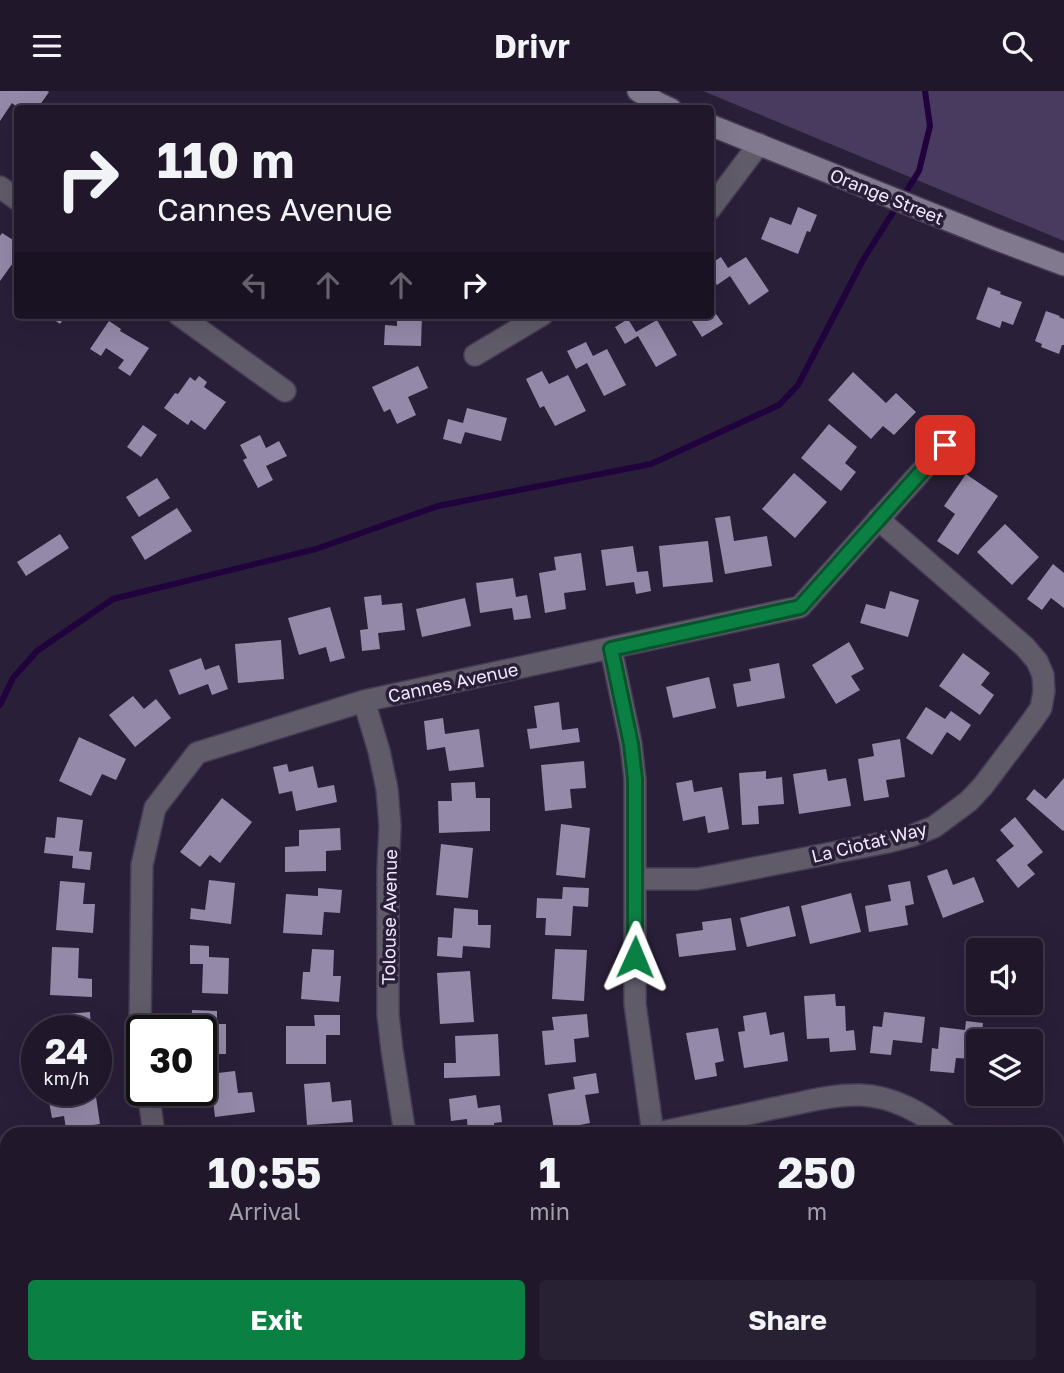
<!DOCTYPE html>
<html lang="en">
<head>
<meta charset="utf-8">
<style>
	body { margin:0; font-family:"Golos Text",sans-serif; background:#282033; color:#f1f3f6; height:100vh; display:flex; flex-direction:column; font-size:26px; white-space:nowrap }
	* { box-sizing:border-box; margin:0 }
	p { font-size:23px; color:#a29fa9 }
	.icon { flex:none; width:38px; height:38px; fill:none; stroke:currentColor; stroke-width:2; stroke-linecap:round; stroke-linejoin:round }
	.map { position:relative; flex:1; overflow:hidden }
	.sheet { position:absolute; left:0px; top:1036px; width:1064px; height:247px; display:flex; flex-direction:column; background:#20172b; border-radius:21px 21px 0 0; box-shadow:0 7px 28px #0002,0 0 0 2px #3d3647 }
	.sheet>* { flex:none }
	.banner { position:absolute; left:14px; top:14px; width:700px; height:214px; border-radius:7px; box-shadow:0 7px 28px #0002,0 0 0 2px #3d3647; background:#20172b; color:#f1f3f6; overflow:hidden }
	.fabs { position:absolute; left:966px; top:847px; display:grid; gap:14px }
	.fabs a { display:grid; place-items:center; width:77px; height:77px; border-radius:7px; background:#20172b; box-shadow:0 7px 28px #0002,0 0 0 2px #3d3647; font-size:35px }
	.speed { position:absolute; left:21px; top:924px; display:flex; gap:14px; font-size:35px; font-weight:700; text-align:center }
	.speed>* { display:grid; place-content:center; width:91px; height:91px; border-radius:50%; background:#20172b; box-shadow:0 7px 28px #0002,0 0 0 2px #3d3647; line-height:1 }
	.speed small { font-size:18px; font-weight:400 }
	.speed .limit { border:4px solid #111; border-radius:10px; background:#fff; color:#111 }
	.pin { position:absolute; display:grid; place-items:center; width:60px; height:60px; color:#fff; margin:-30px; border-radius:14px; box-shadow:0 4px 10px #0006 }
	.me { position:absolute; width:77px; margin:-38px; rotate:1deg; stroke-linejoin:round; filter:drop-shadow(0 0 5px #0008) }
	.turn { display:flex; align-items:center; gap:24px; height:147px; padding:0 28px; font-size:32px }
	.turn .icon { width:91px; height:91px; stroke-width:2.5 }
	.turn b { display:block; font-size:49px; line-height:60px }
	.lanes { display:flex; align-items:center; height:66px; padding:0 28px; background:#0003; justify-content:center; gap:35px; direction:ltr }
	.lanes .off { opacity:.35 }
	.eta { display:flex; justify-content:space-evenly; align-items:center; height:119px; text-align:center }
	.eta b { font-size:42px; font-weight:700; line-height:49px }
	.action { display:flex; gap:14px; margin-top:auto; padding:14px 28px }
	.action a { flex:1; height:80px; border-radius:7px; background:#0b8043; color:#fff; font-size:28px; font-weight:700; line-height:80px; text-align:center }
	.action a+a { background:#282033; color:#f1f3f6 }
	header { display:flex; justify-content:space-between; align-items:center; height:91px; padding:0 28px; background:#20172b; font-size:32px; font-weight:700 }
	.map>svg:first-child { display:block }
	.green { fill:#493b5f }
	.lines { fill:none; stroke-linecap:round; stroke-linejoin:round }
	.stream { stroke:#20023c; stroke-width:6 }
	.building { fill:#9589a9 }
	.street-casing { stroke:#463b54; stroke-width:24 }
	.secondary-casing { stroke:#463b54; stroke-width:24 }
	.street { stroke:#605b69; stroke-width:21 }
	.secondary { stroke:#817a8f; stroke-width:21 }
	.route-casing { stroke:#07532c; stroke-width:18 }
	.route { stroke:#0b8043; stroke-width:12 }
	.labels { text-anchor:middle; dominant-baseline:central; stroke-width:7; stroke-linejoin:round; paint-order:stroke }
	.street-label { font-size:18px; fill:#f0eafb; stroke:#2a1f39 }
</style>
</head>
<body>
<header><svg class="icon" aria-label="menu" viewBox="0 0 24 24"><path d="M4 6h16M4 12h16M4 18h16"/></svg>Drivr<svg class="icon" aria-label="search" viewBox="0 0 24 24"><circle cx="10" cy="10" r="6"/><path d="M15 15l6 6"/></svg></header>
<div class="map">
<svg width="1064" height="1282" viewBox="0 0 1064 1282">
	<rect width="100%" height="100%" fill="#2a1f39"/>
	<path class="green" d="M703,0h361v150z"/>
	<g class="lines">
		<path class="stream" d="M0,614l13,-27 24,-27 76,-52 203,-50 122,-43 213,-42 128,-59 19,-20 65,-125 56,-89 11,-45 -5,-35
			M0,1220l7,25
			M15,1276l2,6"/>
	</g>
	<path class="building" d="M0,0h47l2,1 -12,17h-18l-7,-6 -12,18z
		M798,116l19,8 -7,17 -3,-1 -9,23 -37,-15 9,-22 21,8z
		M2,142l16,10v13l-18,25v-45z
		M721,166l7,11 18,-11 23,34 -20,14 -19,-29 -13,9 -7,-10v-11z
		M988,196l13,5 -1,2 22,8 -9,23 -11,-4 -2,7 -24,-9z
		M710,214l13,19 -21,13 -14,-22h22z
		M1046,220l14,5 -1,1 5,2v26h-2l-3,9 -18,-7 1,-3 -7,-3z
		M47,224h19l-6,9z
		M397,224h25l-1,31 -37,-1 1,-20 12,1z
		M628,228l8,13 21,-12 20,35 -21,12 -18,-31 -13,8 -10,-17z
		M109,230l12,8 -1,2 29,17 -19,28 -12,-8 6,-8 -18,-12 -5,8 -11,-7z
		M586,251l7,14 14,-7 19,36 -22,11 -17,-33 -11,6 -9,-18z
		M418,275l10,22 -20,9 8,18 -19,9 -7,-15 -6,3 -12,-25z
		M542,280l7,13 19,-9 18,36 -31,15 -11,-20 -4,2 -14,-29z
		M853,281l33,31 10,-10 20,19 -22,23 -11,-9 -12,13 -43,-39z
		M199,285l8,6 -3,5 22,15 -21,28 -14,-10 -3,5 -24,-17 11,-15 3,1 12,-17 5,4z
		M467,317l40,10 -6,23 -36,-9 -4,12 -18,-5 5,-20 15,4z
		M829,333l28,23 -12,16 11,9 -15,19 -40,-33z
		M143,334l14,10 -16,22 -14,-10z
		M260,344l6,13 13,-7 8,15 -21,10 7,14 -15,8 -15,-28 4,-2 -7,-13z
		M794,382l33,29 -32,36 -33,-29z
		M966,383l32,22 -40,59 -21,-14 18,-27 -11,-8z
		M157,387l13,20 -31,19 -13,-20z
		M177,417l15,23 -47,29 -14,-23z
		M730,425l4,25 33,-5 5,30 -47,8 -10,-56z
		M1005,433l34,33 -27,28 -35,-33z
		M60,443l9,14 -43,28 -9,-14z
		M708,450l5,41 -50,5 -4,-41z
		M633,455l4,26 11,-1 3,20 -15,3 -2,-12 -28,4 -5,-36z
		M581,462l5,37 -22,3 2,16 -21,4 -6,-40 17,-3 -2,-13z
		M1053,473l11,9v35l-13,-10 -9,12 -15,-11z
		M513,487l3,19 11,-2 4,23 -17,2 -2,-12 -32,5 -4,-30z
		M890,500l29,9 -11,37 -48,-14 6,-19 19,5z
		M381,504l1,10 20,-2 3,27 -27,3 2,16 -18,2 -2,-21 8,-1 -4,-32z
		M465,507l6,28 -49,11 -6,-28z
		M330,516l15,51 -15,4 -4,-15 -27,8 -11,-37z
		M281,549l3,39 -46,4 -3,-39z
		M849,551l15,27 -13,7 9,14 -24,14 -24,-39z
		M963,562l27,20 -9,12 13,10 -14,20 -41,-29z
		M201,567l4,12 14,-5 9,24 -16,6 -4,-11 -29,11 -10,-25z
		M779,572l6,35 -48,9 -4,-23 18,-3 -2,-12z
		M709,586l7,31 -43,10 -7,-31z
		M133,605l11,13 12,-10 15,19 -36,29 -26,-32z
		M559,611l3,28 16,-2 2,14 -50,7 -3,-20 10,-1 -3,-22z
		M926,616l19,12 6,-8 20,14 -11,16 -13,-9 -15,23 -26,-17z
		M443,627l2,16 34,-5 5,38 -35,4 -4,-24 -18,3 -3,-29z
		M79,646l47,22 -10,21 -14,-6 -11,22 -32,-15z
		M900,648l5,38 -19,3 3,17 -25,4 -6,-42 16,-3 -2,-12z
		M584,670l2,27 -16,1 2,19 -27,3 -4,-46z
		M287,673l2,8 24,-6 5,22 16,-3 3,17 -41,9 -4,-20 -13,3 -6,-27z
		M826,678l2,12 18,-3 5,28 -52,8 -6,-40z
		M766,680v8l16,-2 2,27 -26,2 1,18 -17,1 -3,-52z
		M1064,687v52l-1,1 -37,-32 8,-10 12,10z
		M692,689l2,12 28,-5 7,42 -21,4 -3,-17 -22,5 -7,-38z
		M475,691l1,16h14v33l-51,2 -1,-32h14l-1,-18z
		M222,707l30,24 -32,41 -10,-8 -10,12 -20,-15z
		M57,726l26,3 -4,31 13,1 -2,18 -18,-2 1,-12 -29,-3 2,-16 9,1z
		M1015,726l28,35 -16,13 8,9 -17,14 -22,-28 18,-14 -14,-16z
		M561,733l29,4 -5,50 -29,-3z
		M340,737l1,22 -15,1v20l-41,1v-25l14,-1v-16z
		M441,753l32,4 -5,50 -32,-3z
		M947,778l6,16 21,-8 10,25 -41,16 -16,-42z
		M209,789l26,3 -4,41 -41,-5 1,-11 14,2z
		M60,790l25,2 -2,21h12l-2,29 -37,-3z
		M910,790l4,23 -9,2 3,19 -39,7 -4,-26 26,-5 -3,-16z
		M563,796l26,1 -1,19 -15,-1 -2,30 -26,-1 1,-17h-10l1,-20 25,1z
		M318,797l24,2 -2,23 -16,-1 -2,23 -39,-2 3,-39 32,2z
		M851,802l10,39 -51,12 -9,-38z
		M789,815l7,30 -49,11 -7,-29z
		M454,817l24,2v15h13l-1,23 -27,-2 -1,12 -25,-2 1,-19 14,1z
		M731,827l5,32 -57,7 -3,-23 27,-4 -1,-8z
		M190,854l19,1v11l20,1 -1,36 -26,-1 1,-29h-13z
		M52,856l27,1 -1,30 14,1v18l-42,-2z
		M312,858l22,1 -1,26h8l-2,26 -38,-3 2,-27h7z
		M555,858l32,1 -3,51 -32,-2z
		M470,880l4,51 -34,2 -3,-51z
		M835,903l1,12h9l1,25 8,-1 2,20 -26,2 -1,-14 -22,1 -3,-43z
		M192,919l25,1v13h9v30h-25v-23h-10z
		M90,921l1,17 -49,2v-2l11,-1 -1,-13z
		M766,921l4,23 14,-3 4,29 -44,7 -6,-36 7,-1 -2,-15z
		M884,921l41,5 -3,26 -29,-3 -2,15 -21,-2 3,-27 9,1z
		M587,923l2,23 -15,2 2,23 -31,3 -3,-34 12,-1 -2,-13z
		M314,924h26v20h-14v29h-40v-38h29z
		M966,930l17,2 -2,18h-3v38l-7,-1 1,-19 -16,-1 -2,15 -24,-2 2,-23 6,1 2,-22 25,3z
		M718,937l6,33 -9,2 2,13 -22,4 -9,-47z
		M498,943l2,42 -56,2v-15h12l-1,-27z
		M235,980l3,22 14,-1 3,20 -40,5 -3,-25 -16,2v-4h5v-15z
		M596,982l3,20 -14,2 5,28 -36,7 -6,-36 27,-5 -2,-12z
		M330,991l2,20 19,-2 2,22 -46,3 -3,-41z
		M60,999h35l5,34 -34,5 -2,-13 -12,2 -4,-22 13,-2z
		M476,1004l2,13 22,-3 2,17 -8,1 1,11h-27l-1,-15 -16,2 -2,-22z
		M242,1038l1,5h-31v-2z
		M1057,1188h7v42l-7,1z
		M332,1276h27v2l-26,2z
		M505,1276h37v6h-37z
		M632,1276h35l5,6h-35z
		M845,1276h39l-7,6h-27z"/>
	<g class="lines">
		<defs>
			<path id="street" d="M0,96l18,13
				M710,118l49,-65
				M179,224l106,76
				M475,264l67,-40
				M611,558l20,95 4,35v225l18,130
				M364,610l15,50 8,38 3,37 -2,44v145l4,35 13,84
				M635,788h62l17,-3 174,-34 23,-6 23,-9 35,-26 14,-15 49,-65 9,-13 3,-17 -1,-16 -6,-14 -12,-14 -147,-128
				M142,953l-2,-11 2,-168 13,-57 42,-55 167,-52 436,-94 145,-162
				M148,999l6,44
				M654,1043c40,-9 81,-17 121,-26 28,-5 57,-14 85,-13 32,1 64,18 87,39
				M192,1276l1,6
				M441,1276l1,6
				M762,1276l8,6"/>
			<path id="secondary" d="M638,0l20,12 13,6
				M710,34l285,114 69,26"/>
		</defs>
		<use href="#street" class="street-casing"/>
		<use href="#secondary" class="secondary-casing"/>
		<use href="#street" class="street"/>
		<use href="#secondary" class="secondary"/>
	</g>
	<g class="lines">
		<defs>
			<path id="route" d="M635,866v-178l-4,-35 -20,-95 189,-42 145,-162"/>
		</defs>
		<use href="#route" class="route-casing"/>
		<use href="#route" class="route"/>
	</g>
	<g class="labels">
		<g class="street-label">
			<text transform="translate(887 105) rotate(22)">Orange Street</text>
			<text transform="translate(453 591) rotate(-12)">Cannes Avenue</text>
			<text transform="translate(869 751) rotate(-14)">La Ciotat Way</text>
			<text transform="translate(389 826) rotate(-89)">Tolouse Avenue</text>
		</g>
	</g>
</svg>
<div class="fabs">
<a><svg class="icon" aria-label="sound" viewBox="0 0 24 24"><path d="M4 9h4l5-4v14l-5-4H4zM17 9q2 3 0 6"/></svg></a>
<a><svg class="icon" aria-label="layers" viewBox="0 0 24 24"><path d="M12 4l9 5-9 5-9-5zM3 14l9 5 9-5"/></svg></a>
</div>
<div class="speed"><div>24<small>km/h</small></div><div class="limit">30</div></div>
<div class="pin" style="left:945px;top:354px;background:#d93025"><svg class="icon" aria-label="arrive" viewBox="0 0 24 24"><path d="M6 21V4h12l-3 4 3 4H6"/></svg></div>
<svg class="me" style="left:635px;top:866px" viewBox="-20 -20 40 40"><path d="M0-17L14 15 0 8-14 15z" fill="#0b8043" stroke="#fff" stroke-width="4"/></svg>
<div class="banner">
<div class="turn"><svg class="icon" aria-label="right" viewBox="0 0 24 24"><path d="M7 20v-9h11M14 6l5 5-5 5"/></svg><div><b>110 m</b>Cannes Avenue</div></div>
<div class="lanes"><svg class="icon off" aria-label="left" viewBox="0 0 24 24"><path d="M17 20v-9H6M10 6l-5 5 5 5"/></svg><svg class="icon off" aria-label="ahead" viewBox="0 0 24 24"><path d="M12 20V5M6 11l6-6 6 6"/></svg><svg class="icon off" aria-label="ahead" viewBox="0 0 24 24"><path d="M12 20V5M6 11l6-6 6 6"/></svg><svg class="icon" aria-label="right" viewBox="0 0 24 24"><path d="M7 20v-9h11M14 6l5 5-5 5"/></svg></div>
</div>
<section class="sheet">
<div class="eta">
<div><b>10:55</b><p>Arrival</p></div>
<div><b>1</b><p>min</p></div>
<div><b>250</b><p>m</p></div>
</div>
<div class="action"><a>Exit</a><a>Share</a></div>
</section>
</div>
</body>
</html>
